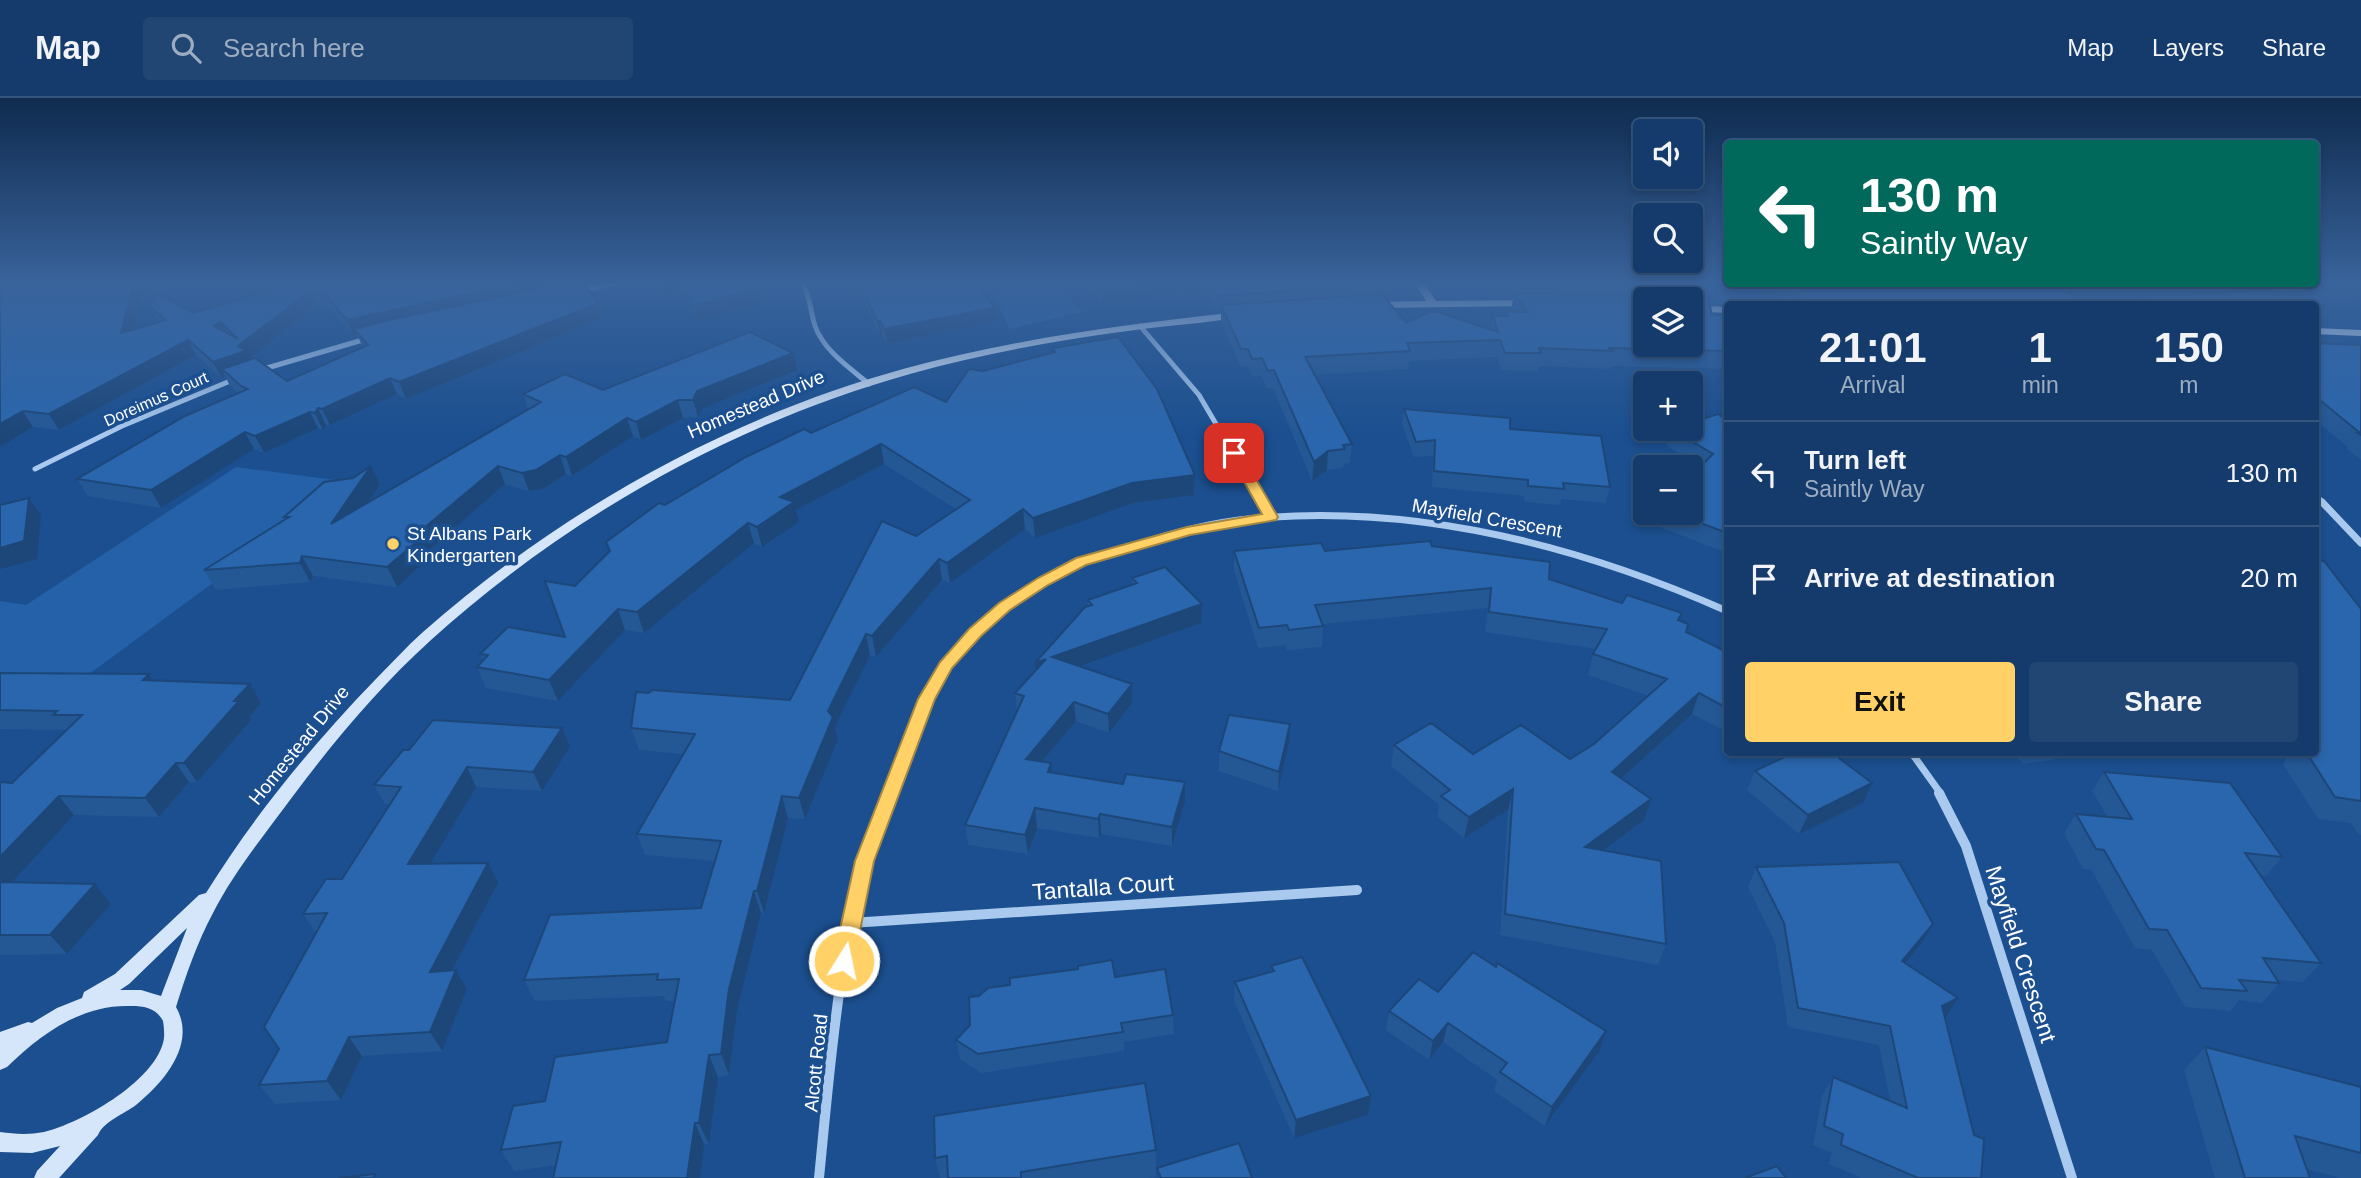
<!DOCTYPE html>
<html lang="en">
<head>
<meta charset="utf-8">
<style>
	body { margin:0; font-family:Helvetica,sans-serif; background:#214673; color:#f1f3f6; height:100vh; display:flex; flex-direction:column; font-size:26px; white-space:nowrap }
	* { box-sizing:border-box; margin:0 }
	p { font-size:23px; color:#9dadc1 }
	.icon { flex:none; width:38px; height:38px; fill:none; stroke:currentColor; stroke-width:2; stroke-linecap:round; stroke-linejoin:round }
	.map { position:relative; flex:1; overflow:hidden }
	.drawer { position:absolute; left:1724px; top:203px; width:595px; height:455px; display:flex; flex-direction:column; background:#143b6b; border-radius:7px; box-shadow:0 4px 10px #0003,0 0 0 2px #33557e }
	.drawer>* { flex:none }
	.guide { position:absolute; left:1724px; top:42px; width:595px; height:147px; border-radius:7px; box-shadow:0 4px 10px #0003,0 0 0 2px #33557e; background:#00695c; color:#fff; overflow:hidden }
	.controls { position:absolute; left:1633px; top:21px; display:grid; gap:14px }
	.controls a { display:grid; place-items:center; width:70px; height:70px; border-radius:7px; background:#143b6b; box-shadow:0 4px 10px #0003,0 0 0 2px #33557e; font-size:35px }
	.pin { position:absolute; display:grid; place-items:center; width:60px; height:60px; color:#fff; margin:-30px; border-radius:14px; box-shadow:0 4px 10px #0006 }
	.me { position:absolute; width:77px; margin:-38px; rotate:10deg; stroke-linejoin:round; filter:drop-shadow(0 0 5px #0008) }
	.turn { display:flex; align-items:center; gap:24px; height:147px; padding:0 21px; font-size:32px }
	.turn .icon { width:91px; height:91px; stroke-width:2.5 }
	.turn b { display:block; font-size:49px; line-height:60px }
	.eta { display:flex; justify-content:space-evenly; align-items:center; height:119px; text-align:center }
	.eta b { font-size:42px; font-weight:600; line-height:49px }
	.primary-button { display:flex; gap:14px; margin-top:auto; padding:14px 21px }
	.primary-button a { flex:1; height:80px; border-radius:7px; background:#ffd166; color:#111; font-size:28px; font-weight:600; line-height:80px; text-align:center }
	.primary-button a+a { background:#214673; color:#f1f3f6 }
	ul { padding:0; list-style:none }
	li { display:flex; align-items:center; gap:21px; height:105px; padding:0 21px; border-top:2px solid #33557e }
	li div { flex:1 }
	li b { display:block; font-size:26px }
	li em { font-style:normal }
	header { display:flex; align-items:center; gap:42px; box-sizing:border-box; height:98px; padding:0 35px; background:#143b6b; border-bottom:2px solid #33557e }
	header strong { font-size:33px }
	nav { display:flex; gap:38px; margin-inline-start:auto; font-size:24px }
	.search { width:490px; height:63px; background:#214673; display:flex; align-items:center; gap:18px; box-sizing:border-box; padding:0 24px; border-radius:7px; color:#9dadc1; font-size:26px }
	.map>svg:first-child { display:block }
	.green { fill:#2461a8 }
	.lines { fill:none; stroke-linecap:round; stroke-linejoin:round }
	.street-far2 { stroke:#a9c9ee; stroke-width:5 }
	.street-far1 { stroke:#a9c9ee; stroke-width:7 }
	.street { stroke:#a9c9ee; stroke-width:10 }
	.secondary { fill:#d6e6fa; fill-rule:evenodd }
	.wall { fill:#245895; fill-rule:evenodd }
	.shaded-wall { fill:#1d4779 }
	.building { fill:#2a66ad; stroke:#1d4779; stroke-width:2; fill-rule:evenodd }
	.route { fill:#ffd166; stroke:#a68842; stroke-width:2 }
	.poi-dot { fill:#ffd166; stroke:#1b4f8f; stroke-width:2.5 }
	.labels { text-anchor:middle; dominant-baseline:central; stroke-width:7; stroke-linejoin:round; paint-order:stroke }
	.far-street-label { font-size:16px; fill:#fff; stroke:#1b4f8f }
	.street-label { font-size:19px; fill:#fff; stroke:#1b4f8f }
	.poi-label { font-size:19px; fill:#fff; stroke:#1b4f8f; text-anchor:start }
	.near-street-label { font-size:23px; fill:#fff; stroke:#1b4f8f }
</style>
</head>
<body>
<header>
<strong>Map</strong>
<div class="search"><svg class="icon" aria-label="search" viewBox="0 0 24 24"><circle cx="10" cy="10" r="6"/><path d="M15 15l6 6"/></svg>Search here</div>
<nav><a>Map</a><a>Layers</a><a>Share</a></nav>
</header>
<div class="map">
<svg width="2361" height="1080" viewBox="0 0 2361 1080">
	<rect width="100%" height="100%" fill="#1b4f8f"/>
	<path class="green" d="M990,185h69l23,29 -73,17z
		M236,369l114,15 -273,201 -77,-1v-81l26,4z"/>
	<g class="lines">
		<path class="street-far2" d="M802,185c9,14 8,28 13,43 9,25 35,42 54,58
			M579,193l37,-8
			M1140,228l59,69 64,109
			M260,272l106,-31
			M35,371l87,-43 113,-47
			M2315,396l9,10"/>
		<path class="street-far1" d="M1262,404l9,15
			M2322,404l39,41
			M1911,654l30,42
			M889,696c21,-52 37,-108 74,-151 46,-52 112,-81 178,-100 32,-9 64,-19 98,-23 169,-19 334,23 488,91"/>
		<path class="street" d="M1939,695l27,53 106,332
			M851,825l506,-33
			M819,1080c13,-130 21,-263 70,-385"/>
		<path class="secondary" d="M1415,185h9l12,18 93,-1 5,3 -5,3 -158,2 -5,-3 5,-3 55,-1z
			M1690,207l37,2v6l-37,-2z
			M1239,214l5,3 -2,2c-35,6 -71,8 -107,13 -75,10 -151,23 -225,44 -176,49 -343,143 -479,266 -51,46 -97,101 -138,156 -28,38 -59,76 -80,117 -16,30 -27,62 -37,94 21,37 -12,75 -40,98 -12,9 -32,16 -38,30l-39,43h-25l3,-7 23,-25 -28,7 -32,-1v-20c14,2 29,3 44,0 37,-9 108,-49 119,-89 2,-7 1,-15 0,-22 -7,-13 -18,-15 -32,-15 -49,-2 -90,28 -124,61l-7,3v-38l28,-10 4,1 25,-15 25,-10 2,-6 31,-18 84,-79 7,-2c47,-76 106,-148 169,-213 16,-16 31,-33 48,-48 138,-121 303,-214 480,-263 110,-30 223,-45 336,-57zM187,830l-26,68 -20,-6h-21l9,-6z
			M2315,230l46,2v6l-46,-2z"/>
	</g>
	<path class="wall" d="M0,185h135l7,12 -8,35 25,-8 -10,-16 44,7 77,-23 -25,-7h147v1l211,34 -197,81 -9,-5 -67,31h-4l-3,5 -5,-2 -54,25 -10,-4 -93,59 -73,-12 -11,-17 161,-86 -8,-7 -5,-10 -4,2 -25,-23 -137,75 -26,-3 -33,20zM316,207l15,5 22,25h4l6,12 -76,34 -38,-22z
		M655,185h96l6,6 3,15 -64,17 -16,-35 -17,7z
		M855,185h122l19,39 -109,22 -4,-8 -3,1z
		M1091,185h280l2,2 -1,10 34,28 84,7 3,-14h13l1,-5h5l-1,-1 2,-11 -10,-1 -11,-15h214v3l-2,10 8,19 15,1v53l-116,-3 -1,3 -71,-3 -1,5 -37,-1 -4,-13 -88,4 -1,8 -93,6 37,69 -2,19 -6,1 -1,4 -16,2 -15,11 -39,-93 -6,1 -6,-13 -9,1 -5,-10h-6l-20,-45v-11h-5l-9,-21 -20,2 -1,-3 -32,4 -9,6 -43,5z
		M2361,185v15l-110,6h-67l-6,-4 -27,1 -12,-9 -3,5 -60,1 7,6h-297l-17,-20z
		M2315,245l46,2v115l-14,-11 1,-2 -33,-27z
		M1053,250l142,127 -1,20 -61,8 -98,35 -10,-9 -75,54 -8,-3 -66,77 -6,-2 -35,72 3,12 -33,80 -17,-1 -24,95h-3l-24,98 -8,64 -11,2 -9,67 -195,27 -13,-21 44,-49 122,-59 8,-41h-9l-3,-5 -128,5 -11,-21 177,-72 14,-47 -70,-6 -8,-21 47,-80 -45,-4 -8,-22 18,-35 141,7 126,-164 40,-27 -72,-45 -88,46 3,12 -37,25 -8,-4 -110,90 -19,-3 -67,71 -72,-13 -9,-21 6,-6 -3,-7 85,-17 44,-86 -3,-9 59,-37 146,-72 135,-31 37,-31 70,-19z
		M797,272l-95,39 -4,8 -15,1 -42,22 -8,-4 -61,40 -6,-2 -23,15 -14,2 -24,-7 -80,70 3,5 -31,28 -84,-11 -3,6 -94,8 -12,-20 82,-50 -2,-3 87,-51 9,19 -12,18 160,-94 -5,-15 80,-4z
		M1404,311l106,20 100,58 -4,16 -45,-4 -1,6 -35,-3 -1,-6 -92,-9 1,-31 -19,1 -12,-33z
		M1727,322v133l-72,-28 3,-12h32l11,-46 -34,-21 4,-17z
		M1432,448l117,33 130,42 7,11 41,20v80l-35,-18 -70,65 29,20 -7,21 -42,31 64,93 -8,21 -158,-30 8,-125 -44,28 -27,-21 2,-12 -48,-39 3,-21 79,9 97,5 24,-15 55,-48 -61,-21 5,-21 3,-5 -111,-17 3,-24 -165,16v2l-1,21 -35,3 -2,-5 -27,3 -24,-77v-20h91z
		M1132,480l70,26 -1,19 -122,44 53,36 -23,30 -33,-12 -34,40 10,12 133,28 -13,45 -71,-12 -2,4 -62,-10 -9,26 -60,-9 -3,-20 52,-114 -2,-18 20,-22 53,-65v-6l45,-15z
		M2361,511v226l-3,-1 -7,-11 -33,-4 -35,-55 3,-5 -4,-7h33z
		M0,575l149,1 5,7 96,3 11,19 -12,14 2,3 -54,62h-8l-30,35 -85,-2 -63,67 84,2 16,20 -44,50 -67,1v-173l12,1 54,-52 -1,-1 -65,-1z
		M1290,626l-1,19 -11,48 -59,-20v-20z
		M562,630l8,19 -28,44 -66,-4 -46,77 68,19 -46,87 15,19 -25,62 -80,5 -21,44 -66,4 -16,-19 20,-36 37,-116 -13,-19 39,-35 48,-74 -5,-1 -11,-19 35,-35z
		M1766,654h21l-6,7 82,44 -64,31 -52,-44 8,-19 25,-11z
		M2012,654h75l-2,3 -62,9z
		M2104,674l178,85 -16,19h-6l61,87 -18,19 -26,-2 2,3 -17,20 -23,-3 -9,11 -45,-4 -33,-57 -17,-2 -44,-79h-8l-19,-36 12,-19 31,2 -15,-25z
		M1756,769l166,76 -17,20 53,35 -13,20 36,160h-119l-33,-14 3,-11 -19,-8 9,-49 11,-19 57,23 -11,-55 -91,-18 -13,-85 -27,-55z
		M1271,868l97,149 -74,23 -60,-137 1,-19 36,-10z
		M1496,868l110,65 -6,19 -55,76 -51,-35 3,-11 -54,-38 -14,18 -43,-30 3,-19z
		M1115,879l58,38 1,19 -50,8v9l-143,22 -21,-14 -4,-19 14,-15 9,-29z
		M2205,949l156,40v91h-20l-35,-9 4,9h-95l-31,-108z
		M1145,985l11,67v27l-7,1h-209l-5,-20z"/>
	<path class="shaded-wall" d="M134,185h1l7,12 -12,53 -9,-15z
		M521,185h56l-223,46 3,6h-4l-6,-15z
		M660,185h19l1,3 -17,7z
		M1147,185h39v6l-32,4 -9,6 -43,5 -1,-15z
		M1187,185h20v7l-20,2z
		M757,191l3,15 -64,17 -4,-15z
		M310,193l6,14 -67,54 -27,10 3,7 -4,2 -8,-16 25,-16z
		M599,205l4,15 -197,81 -7,-17z
		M994,210l2,14 -109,22 -3,-15z
		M880,223l3,15 -3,1 -2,-15z
		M221,224l8,15 -15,-11z
		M188,242l8,15 -137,75 -10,-16z
		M793,255l4,17 -95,39 -4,8 -5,-17 4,-9z
		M390,280l7,16 -67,31 -8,-16z
		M678,302l5,18 -42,22 -5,-18z
		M318,310l8,17 -3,5 -8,-17z
		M23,313l10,16 -33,20v-23z
		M310,314l8,16 -54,25 -9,-17z
		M627,320l6,18 -61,40 -6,-19z
		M245,334l9,17 -93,59 -10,-18z
		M881,346l3,20 -88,46 3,12 -37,25 -5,-20 23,-30z
		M1328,353l-1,19 -15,11 2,-19z
		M560,357l6,19 -23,15 -14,2 -7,-18z
		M371,368l9,19 -40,58 -9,-19z
		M498,368l7,18 -80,70 3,5 -31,28 -10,-20 24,-28z
		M1195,377l-1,20 -61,8 -98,35 -2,-20 99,-35z
		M29,400l12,17 -4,44 -37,10v-21z
		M1023,411l2,20 -75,54 -3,-20z
		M748,425l6,20 -110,90 -7,-21z
		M302,458l11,20 -3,6 -10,-19z
		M939,461l3,21 -66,77 -4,-21z
		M1202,506l-1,19 -148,53 -1,-19z
		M618,511l7,21 -67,71 -9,-21z
		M866,536l4,21 -35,72 3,12 -33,80 -6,-21 29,-87z
		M1046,561l-9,23 -2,-19z
		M149,576l13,19 -19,-13z
		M250,586l11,19 -12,14 2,3 -54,62 -13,-19 50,-62z
		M1132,586v19l-23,30 -1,-19z
		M1699,595l-7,21 -86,79 6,-21z
		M1074,604l2,19 -48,57 -2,-19z
		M1290,626l-1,19 -11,48 1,-19z
		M562,630l8,19 -28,44 -9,-19z
		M176,665l13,19 -30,35 -14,-19z
		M1051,665l2,19 -5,-10z
		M467,669l9,20 -57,96 -11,-19z
		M1185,684v19l-13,45v-19z
		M1872,685l-9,20 -64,31 9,-19z
		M1513,691l-5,21 -44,28 5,-21z
		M59,698l15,19 -74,80v-38z
		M782,698l6,22 -24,95 -7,-22z
		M1651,701l-7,21 -66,49 7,-22z
		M1035,710l2,20 -9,26 -3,-19z
		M1100,716l1,20 -2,4 -1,-19z
		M488,765l10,20 -57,108 -11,-19z
		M95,786l16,20 -44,50 -17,-19z
		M754,793l7,22 -24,98 -8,64 -8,-21 8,-65z
		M1933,826l-11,19 -31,37 11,-19z
		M456,872l11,19 -25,62 -12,-19z
		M1958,900l-12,19 -16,8 12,-19z
		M1448,925l-5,19 -14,18 4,-19z
		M1606,933l-6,19 -55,76 7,-19z
		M349,939l13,19 -21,44 -14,-19z
		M709,957l9,22 -9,67 -10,-21z
		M1371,998l-3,19 -74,23 2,-18z
		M695,1025l9,21 -4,34h-13z"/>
	<path class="building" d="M0,185h134l-13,50 45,-13 -17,-14 9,-12 35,19 97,-28 -6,-2h106l1,2 9,-2h121l-174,37 -22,-25 -15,-4 -72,55 7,5 -32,11 -25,-22 -139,74 -26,-3 -23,13zM221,224l17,17 -24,-13z
		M567,185h16l16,20 -200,79 -9,-4 -68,31 -4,-1 -3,5 -5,-1 -55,24 -10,-4 -94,58 -74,-11 108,-63 63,-27 -7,-3 -19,-17 33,-11 32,23 81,-36 -14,-16 39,-10z
		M682,185h69l6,6 -65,17z
		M859,185h118l17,25 -110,21 -4,-8 -2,1z
		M1098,185h49l-2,1 -44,5z
		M1210,185h161l2,2 -157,11z
		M1558,185h148v3h-13l-1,8 16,3 4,18 15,1v35l-119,-3 6,3 -75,-3 2,5h-36l-5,-13 -93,3 3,8 -105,6 47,87 -9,1 2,4 -17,2 -14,11 -40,-92 -6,1 -6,-13 -10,1 -4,-10h-7l-20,-44 161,-11 24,29 24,-11h8l60,20 -5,-16h15l-1,-5 21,1 -14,-19 135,3 3,-3 -3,-8zM1645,201h45v46h-45z
		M2315,185h46v1l-165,9 -10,-8h-27l-3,-1z
		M1788,186h272l23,20h-277z
		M750,234l43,21 -96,38 -4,9h-15l-42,22 -9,-4 -61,39 -6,-2 -24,15 -14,3 -24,-7 -87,73 8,1 -32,27 -85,-11 -2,7 -96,7 85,-53h-5l40,-35 29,-4 18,-12 -40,58 210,-122 -18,-8 42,-20 38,16z
		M1118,239l39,52 38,86 -63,8 -99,35 -10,-9 -76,54 -8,-4 -67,77 -6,-2 -38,77 5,6 -34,81 -17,-2 -25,95h-3l-25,98 -8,65 -12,1 -10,68h-4l-8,55h-134l8,-36 -60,8 12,-44 32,-5 10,-44 112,-15 12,-63 -22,1 1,-6 -134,6 26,-65 151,-7 20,-67 -84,-7 58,-100 -64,-6 5,-36 13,1 3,-3 138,10 92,-179 34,15 54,-36 -89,-56 -101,53 14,5 -37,25 -9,-4 -111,89 -19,-3 -69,71 -72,-13 11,-12 -8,-1 28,-27 57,10 -20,-56 30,5 35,-35 -4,-9 53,-39 6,2 81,-48 58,-28 7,4 103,-46 32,15 23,-33 14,2 72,-19 -2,-4z
		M2315,245l46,2v90l-3,-2h2l-45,-37z
		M1404,311l106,9v11l91,7 9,51 -47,-4 1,6 -36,-3v-6l-94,-9 1,-31 -19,2z
		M1718,316l9,6v113l-53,-20h16v-36l23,-23 -42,-25h19v-6z
		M29,400l-5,43 -24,7v-43z
		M1430,443l2,5 118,16 -1,17 73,24 5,-8 55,18 -4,7 10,4 -2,8 41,20v56l-28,-15 -87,79 39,27 -66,48 76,14 5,83 -161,-30 8,-125 -44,28 -28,-21 9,-6 -56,-45 37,-22 42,31 48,-29 49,34 24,-15 73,-65 -74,-25 14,-25 -118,-17 2,-24 -176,17 8,21 -34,4 -2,-5 -28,3 -25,-77 87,-8 4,8z
		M2315,462l9,1 37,48v192l-26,-4 -29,-45h9z
		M1165,469l37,37 -150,53 80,27 -24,30 -34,-12 -48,57 25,4 -3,9 75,12 3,-10 59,8 -13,45 -72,-13 -2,5 -63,-11 -10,27 -60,-10 59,-129 -9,-3 31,-34 -11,4 50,-56 7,-2 -4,-5 49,-17 -5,-5z
		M0,575l149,1 -6,6 107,4 -16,17h5l-55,62h-8l-31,35 -86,-2 -59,61v-75l12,1 70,-68h-29l4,-4 -57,-1z
		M1229,617l61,9 -11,48 -60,-21z
		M433,622l129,8 -29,44 -66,-5 -59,97 80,-1 -58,109 26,-2 -26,62 -81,5 -22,44 -68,4 20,-36 -15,-22 63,-114 -24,1 23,-35h16l59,-92 -27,-2 29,-35h6z
		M1795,654h36l41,31 -64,32 -53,-44z
		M2104,674l126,11 52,74 -37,-4 76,110 -58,-5 16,25 -40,-3 8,11 -46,-3 -34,-58 -18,-1 -45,-79 -8,-1 -20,-35 56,5z
		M1899,764l34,62 -31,37 56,37 -16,8 32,129 10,4 -3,39h-63l-77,-33 2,-11 -19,-8 9,-49 74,31 -17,-82 -92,-18 -14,-85 -28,-56z
		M0,784l95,2 -45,51h-50z
		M1473,854l23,15 1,-4 109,68 -54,76 -52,-35 7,-9 -59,-40 -15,18 -44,-30 30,-32 19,13z
		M1302,859l69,139 -75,24 -61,-138 39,-11 -3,-5z
		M1112,862l3,17 50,-8 8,46 -52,8 2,9 -145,22 -22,-14 14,-15 -1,-28 10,-1 9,-8 22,-3v-7l68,-9v-3z
		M2205,949l156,40v66l-66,-17 15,42h-65z
		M1145,985l11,67 -135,22v6h-73l-1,-22 -12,2 -1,-42z
		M1239,1045l13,35h-91l-4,-10z
		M1777,1068l9,12h-41z
		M375,1076l-2,4h-34z"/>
	<linearGradient id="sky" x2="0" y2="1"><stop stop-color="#0f2b4f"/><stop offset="0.55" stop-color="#39639b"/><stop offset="1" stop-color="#39639b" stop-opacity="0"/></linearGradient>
	<rect width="2361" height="336" fill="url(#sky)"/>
	<path class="route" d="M1234,351l7,4 37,64 -2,3 -86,15 -104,30 -38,20 -38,25 -29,26 -29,32 -17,31 -61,162 -20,100 -3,6 -7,3 -8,-3 -3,-6 22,-100 63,-162 22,-37 29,-33 30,-26 39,-25 38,-20 111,-31 75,-13 -34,-61z"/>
	<circle class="poi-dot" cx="393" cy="446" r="7"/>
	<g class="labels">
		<g class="far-street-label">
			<text transform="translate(156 301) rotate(-24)">Doreimus Court</text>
		</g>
		<g class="street-label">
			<text transform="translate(756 306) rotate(-23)">Homestead Drive</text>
			<text transform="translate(1487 420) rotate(10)">Mayfield Crescent</text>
			<text transform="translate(299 647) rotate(-51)">Homestead Drive</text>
			<text transform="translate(816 965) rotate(-84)">Alcott Road</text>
		</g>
		<g class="poi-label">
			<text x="407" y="435">St Albans Park<tspan x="407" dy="22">Kindergarten</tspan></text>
		</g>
		<g class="near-street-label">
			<text transform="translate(1103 789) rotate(-4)">Tantalla Court</text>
			<text transform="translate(2021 856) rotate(72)">Mayfield Crescent</text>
		</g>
	</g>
</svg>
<div class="controls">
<a><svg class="icon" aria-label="sound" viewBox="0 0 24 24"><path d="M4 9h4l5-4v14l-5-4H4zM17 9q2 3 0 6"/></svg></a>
<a><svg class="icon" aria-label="search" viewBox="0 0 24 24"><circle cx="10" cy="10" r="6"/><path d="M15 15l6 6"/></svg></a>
<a><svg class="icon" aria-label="layers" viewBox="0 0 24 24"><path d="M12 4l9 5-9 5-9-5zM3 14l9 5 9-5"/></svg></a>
<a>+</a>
<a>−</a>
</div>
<div class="pin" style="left:1234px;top:355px;background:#d93025"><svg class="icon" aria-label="arrive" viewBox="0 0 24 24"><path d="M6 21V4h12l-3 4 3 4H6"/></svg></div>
<svg class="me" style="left:844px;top:863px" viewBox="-20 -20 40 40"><circle r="17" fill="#ffd166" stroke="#fff" stroke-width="3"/><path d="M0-11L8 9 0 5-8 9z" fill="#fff"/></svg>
<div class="guide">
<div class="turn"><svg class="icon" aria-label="left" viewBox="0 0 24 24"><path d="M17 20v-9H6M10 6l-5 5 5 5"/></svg><div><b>130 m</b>Saintly Way</div></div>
</div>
<section class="drawer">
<div class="eta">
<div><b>21:01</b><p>Arrival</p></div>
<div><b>1</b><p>min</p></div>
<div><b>150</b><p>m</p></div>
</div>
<ul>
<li><svg class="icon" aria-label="left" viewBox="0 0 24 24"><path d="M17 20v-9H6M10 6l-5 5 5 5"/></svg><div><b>Turn left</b><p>Saintly Way</p></div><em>130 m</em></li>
<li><svg class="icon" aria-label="arrive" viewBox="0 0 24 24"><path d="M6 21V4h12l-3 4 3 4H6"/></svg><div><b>Arrive at destination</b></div><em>20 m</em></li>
</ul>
<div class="primary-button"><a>Exit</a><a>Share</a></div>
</section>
</div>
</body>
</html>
